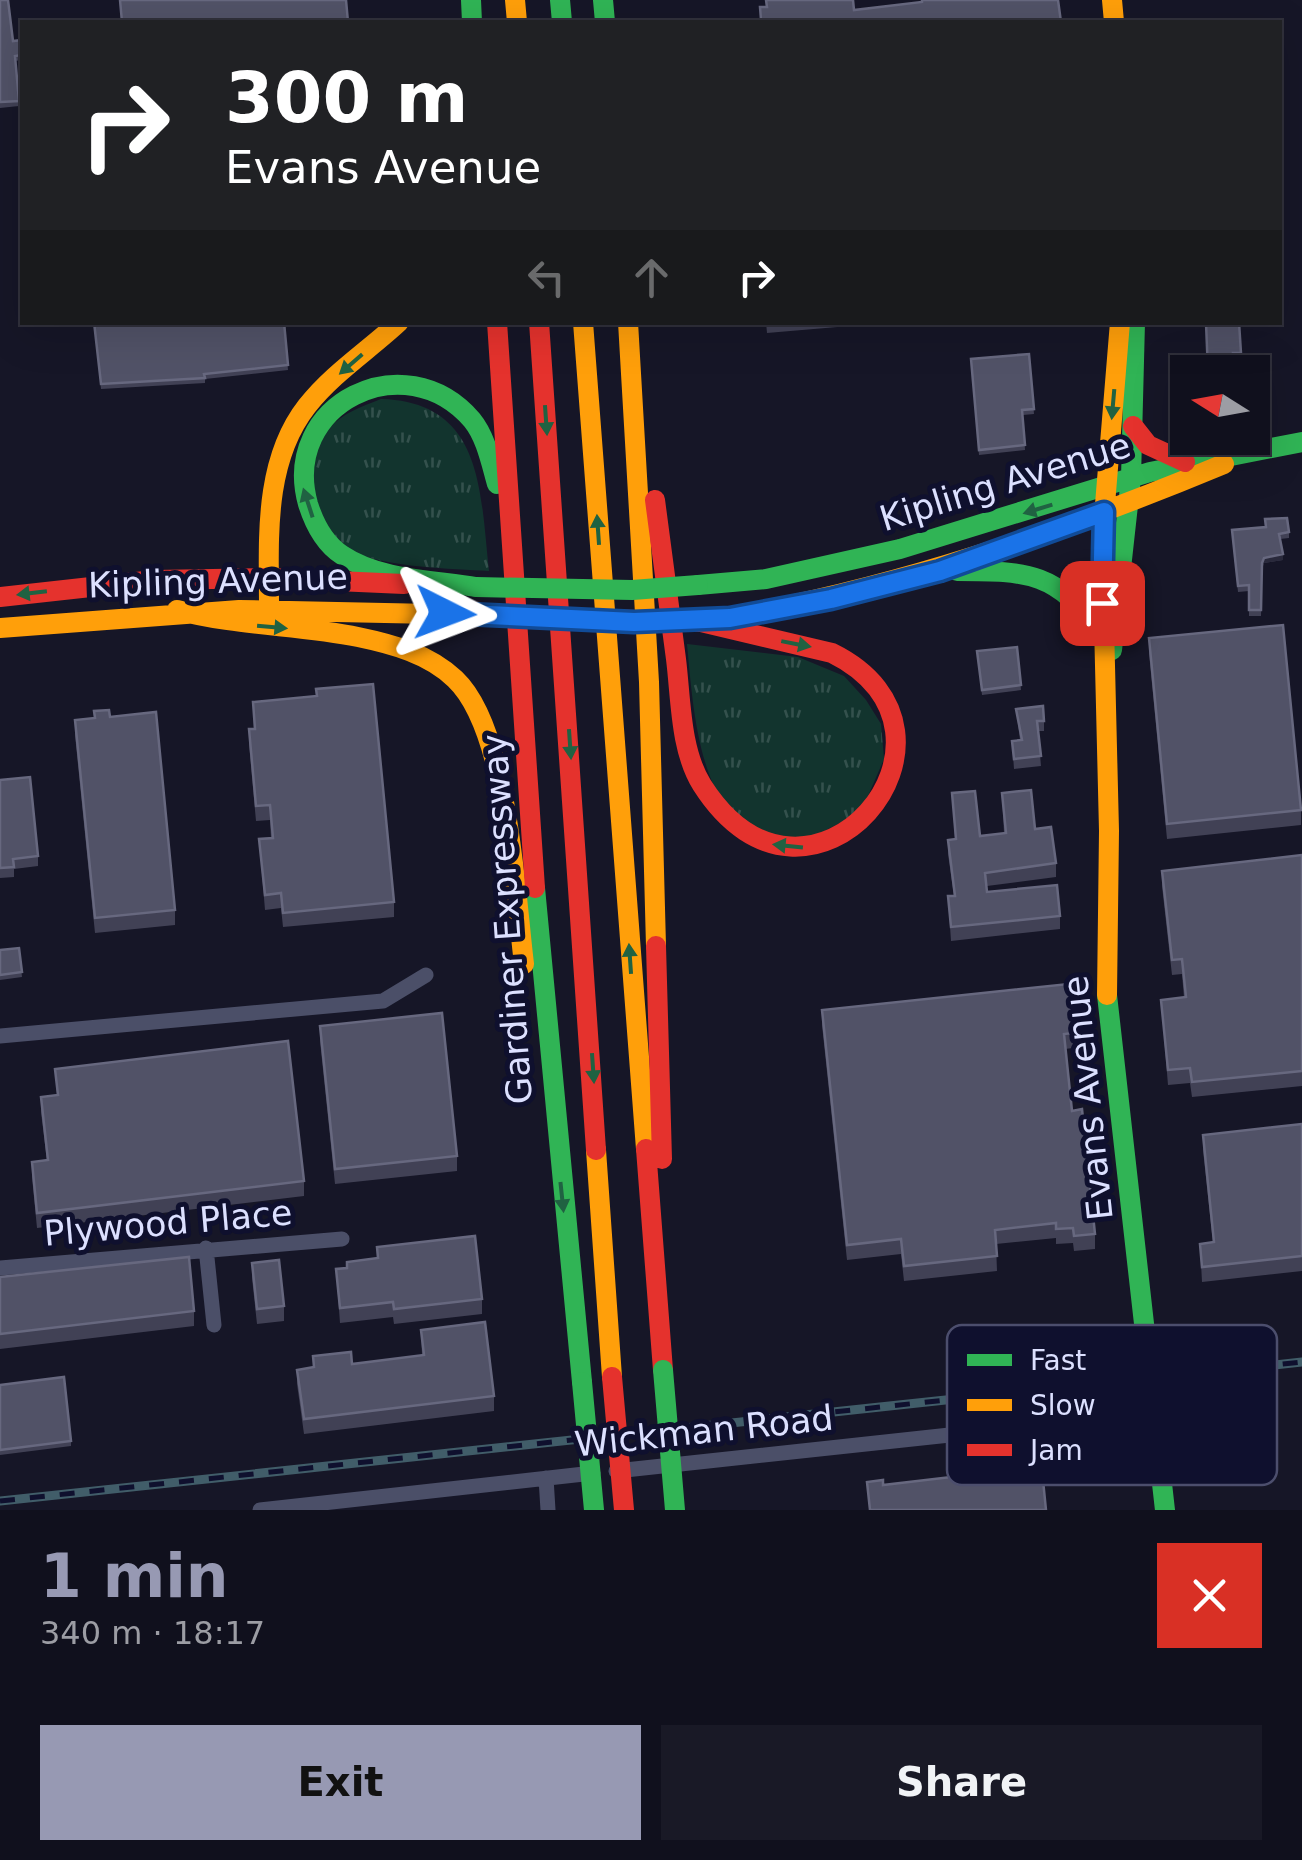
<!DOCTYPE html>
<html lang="en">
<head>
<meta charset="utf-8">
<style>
	body { margin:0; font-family:"DejaVu Sans",sans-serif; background:#191926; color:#f1f3f6; height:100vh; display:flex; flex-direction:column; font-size:38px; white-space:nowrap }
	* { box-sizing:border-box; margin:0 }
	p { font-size:32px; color:#9c9da4 }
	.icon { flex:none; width:55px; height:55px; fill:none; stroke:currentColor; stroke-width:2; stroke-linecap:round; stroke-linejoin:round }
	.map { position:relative; height:1510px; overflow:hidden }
	.panel { display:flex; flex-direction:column; background:#10101d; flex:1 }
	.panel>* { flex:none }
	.banner { position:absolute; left:20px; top:20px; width:1262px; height:305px; border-radius:0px; box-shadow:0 10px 40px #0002,0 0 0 2px #30303b; background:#202124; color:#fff; overflow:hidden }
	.needle { width:65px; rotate:281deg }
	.tools { position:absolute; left:1170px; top:355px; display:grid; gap:20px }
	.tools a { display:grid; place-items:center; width:100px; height:100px; border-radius:0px; background:#10101d; box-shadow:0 10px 40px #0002,0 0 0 2px #30303b; font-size:50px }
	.pin { position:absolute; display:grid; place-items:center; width:85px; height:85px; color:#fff; margin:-42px; border-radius:20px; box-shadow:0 5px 15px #0006 }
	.me { position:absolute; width:110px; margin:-55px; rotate:93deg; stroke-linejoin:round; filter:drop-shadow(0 0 8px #0008) }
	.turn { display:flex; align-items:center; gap:35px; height:210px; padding:0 40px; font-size:45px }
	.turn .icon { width:130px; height:130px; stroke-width:2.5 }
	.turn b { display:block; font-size:70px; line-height:85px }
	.lanes { display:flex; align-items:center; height:95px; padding:0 40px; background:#0003; justify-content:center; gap:50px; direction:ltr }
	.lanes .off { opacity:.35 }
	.round { display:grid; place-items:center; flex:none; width:105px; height:105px; border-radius:0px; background:#191926 }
	.summary { display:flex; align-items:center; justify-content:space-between; height:170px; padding:0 40px }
	h1 { font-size:60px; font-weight:800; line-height:75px; color:#9799b3 }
	.action { display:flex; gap:20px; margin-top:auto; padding:20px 40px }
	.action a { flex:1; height:115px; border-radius:0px; background:#9799b3; color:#111; font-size:40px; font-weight:800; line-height:115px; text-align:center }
	.action a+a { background:#191926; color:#f1f3f6 }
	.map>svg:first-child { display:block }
	.grass { fill:url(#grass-tufts) }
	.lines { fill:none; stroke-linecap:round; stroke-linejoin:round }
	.street { stroke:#4b4f68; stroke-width:15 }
	.fast { stroke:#30b455; stroke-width:20 }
	.slow { stroke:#ff9f0a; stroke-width:20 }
	.jam { stroke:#e5322d; stroke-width:20 }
	.rail-casing { stroke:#415d69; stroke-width:9 }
	.rail { stroke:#0f102e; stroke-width:5; stroke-dasharray:15; stroke-linecap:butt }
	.fast-bridge { stroke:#30b455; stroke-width:20 }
	.jam-bridge { stroke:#e5322d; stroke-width:20 }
	.wall { fill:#414155 }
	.shaded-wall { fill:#29293b }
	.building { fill:#515267; stroke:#67687f; stroke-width:2.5 }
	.oneway { fill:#206242 }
	.route-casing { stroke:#114b97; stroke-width:25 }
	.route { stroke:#1a73e8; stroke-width:18 }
	.labels { text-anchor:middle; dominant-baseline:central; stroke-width:10; stroke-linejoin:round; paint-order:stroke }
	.street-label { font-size:35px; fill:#dce0ff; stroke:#0f102e }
	.key { fill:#0f102e; stroke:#4c4e6d; stroke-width:2.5 }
	.key-label { font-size:28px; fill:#dce0ff }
</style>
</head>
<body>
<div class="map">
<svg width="1302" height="1510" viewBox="0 0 1302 1510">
	<defs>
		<pattern id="grass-tufts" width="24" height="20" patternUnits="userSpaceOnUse" patternTransform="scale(2.5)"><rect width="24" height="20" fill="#12342e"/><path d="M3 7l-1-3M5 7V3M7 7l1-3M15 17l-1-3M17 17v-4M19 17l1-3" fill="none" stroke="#34514d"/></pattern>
	</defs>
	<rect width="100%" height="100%" fill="#161627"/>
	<path class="grass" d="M381,399c103,3 99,93 108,172 -34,-2 -108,-4 -137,-20 -37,-20 -55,-90 -24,-122 15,-16 33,-22 53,-30z
		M687,644l111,13 46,19 22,24 15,24 3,35 -23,53 -56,29c-18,-5 -44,-8 -60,-17 -48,-28 -53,-131 -58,-180z"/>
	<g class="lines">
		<path class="street" d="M0,1036l383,-35 43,-26
			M206,1248l8,77
			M0,1268l342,-29
			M616,1471l538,-58
			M546,1478l2,32
			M260,1510l333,-37"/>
		<path class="fast" d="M471,0l1,22
			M560,0l2,22
			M603,0l2,22
			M957,571c72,0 100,1 144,63
			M698,585l68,-6 134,-30 250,-77 152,-30
			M476,587c-42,-7 -97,-7 -134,-32 -17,-11 -28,-32 -34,-51 -28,-100 97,-162 164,-84 14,17 19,43 25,64
			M1112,650l19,-172 4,-156
			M535,888l47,494
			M1107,995l58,515"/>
		<path class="slow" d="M515,0l2,22
			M1112,0l2,22
			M583,322l63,827
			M628,322l21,360 7,264
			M269,607c0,-67 -6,-145 38,-201 26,-33 62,-56 92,-84
			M177,610c59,16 121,15 181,27 34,7 71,17 97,42 53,50 60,212 69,285
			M713,620c178,-30 345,-87 511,-156
			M0,628l239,-18 241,5
			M1107,995l2,-164 -7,-290 18,-219
			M596,1150l16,227"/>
		<path class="jam" d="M497,322l38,566
			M539,322l57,828
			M1133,426l15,19 37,17
			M655,500c7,53 14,106 21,159 5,40 4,91 26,126 107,168 292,-52 130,-132l-131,-31
			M0,597l154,-17 115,-2 135,6
			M656,946l6,213
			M646,1149l17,221"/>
		<defs>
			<path id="rail" d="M0,1501l1302,-139"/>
		</defs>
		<use href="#rail" class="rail-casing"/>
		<use href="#rail" class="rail"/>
		<path class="fast-bridge" d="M476,587l156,3 66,-5
			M663,1370l12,140
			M582,1382l12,128"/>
		<path class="jam-bridge" d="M480,615l221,7
			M612,1377l12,133"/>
	</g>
	<path class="wall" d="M0,0l13,41 9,-1v20l-7,1 4,45 -19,2z
		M94,322h190l4,48 -83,9v4l-104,6z
		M766,322h130l-129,11z
		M951,322h17v2l-16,1z
		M1206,323l35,30v10l-7,1z
		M1029,354l5,60 -11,1 2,35 -46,5 -8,-96z
		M1289,532v6l-9,1 3,21 -19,3 -2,6 -1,47h-12v-25l-11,1 -6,-56z
		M1149,638l152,172v15l-134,14 -18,-186z
		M1017,647l4,43 -39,5 -5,-44z
		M253,702l141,200v15l-111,10 -2,-19 -16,2 -6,-71 12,-1 -1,-18 -14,1 -7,-77v-15h5z
		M1016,709l28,12v10h-6l3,35 -27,3 -2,-28 8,-1z
		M110,717l65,193v15l-80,8 -20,-198v-15z
		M0,780l38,76v10l-24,3v8l-14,1z
		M952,793l28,43 24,-3 -2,-40 33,36 21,34v14l-69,9v6l73,24v13l-109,12 -3,-45h6l-6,-42v-14l7,-1z
		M1302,855v231l-110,11 -2,-14 -22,2 -7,-85 23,-2 -2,-24 -10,1 -10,-89v-15z
		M19,948l3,29 -22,3v-30z
		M822,1010l251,23v15l-8,1 7,62 23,123v15l-21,2 -1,-8 -17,1v-6l-60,6 1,27 -93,10 -3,-27 -54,6 -25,-235z
		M320,1026l137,130v15l-122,13 -15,-143z
		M55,1069l249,112v15l-267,32 -5,-51v-15l15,-1 -6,-49v-15l16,-2z
		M1302,1124v147l-100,11 -2,-38 13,-1 -10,-93v-15z
		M377,1247l105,52v15l-88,10 -1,-7 -53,6 -4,-54 11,-1 30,-10z
		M252,1263l32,43v15l-27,3 -5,-46z
		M0,1277l194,34v15l-194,23z
		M421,1330l73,66v15l-190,23 -7,-50v-14l16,-2v-12l39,8 70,-9z
		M0,1385l71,56v5l-71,9z"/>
	<path class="shaded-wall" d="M1283,554v6l-19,3 -2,6 2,-11z"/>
	<path class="building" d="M0,0h8l5,41 9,-1v15l-7,1 4,45 -19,1z
		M120,0h226l2,22h-226z
		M766,0h87l1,10 68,-8v-2h136l3,22h-323l23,-2 -1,-13h7z
		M94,322h190l4,43 -84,9 1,4 -104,6z
		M1215,322h24l2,31h-8l2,19h-27l-2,-49z
		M1029,354l5,55 -12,1 3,35 -46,5 -8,-91z
		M1287,518l2,14 -10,2 4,20 -19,4 -2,5 -1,47h-12v-25l-11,1 -6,-56 34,-3 -1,-8z
		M1283,625l18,185 -134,14 -18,-186z
		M1017,647l4,38 -39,5 -5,-39z
		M373,684l21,218 -111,11 -2,-20 -16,2 -6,-56 14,-1 -3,-33 -14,1 -7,-77h6l-2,-27 64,-6 -1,-7z
		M1043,706l1,15h-7l4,35 -27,3 -2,-18 10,-1 -6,-31z
		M109,710l1,7 46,-5 19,198 -80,8 -20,-198 20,-2 -1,-7z
		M30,777l8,79 -25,3 1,8 -14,1v-88z
		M1031,790l4,39 16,-2 5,36 -71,10 2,19 70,-7 3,31 -109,11 -3,-31h7l-7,-56 8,-1 -4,-46 23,-2 5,45 26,-3 -4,-40z
		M1302,855v216l-110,11 -2,-14 -22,2 -7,-70 25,-3 -4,-38 -10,1 -10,-89z
		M19,948l3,24 -22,3v-25z
		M1068,984l5,49 -9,1 8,77 10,-2 13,125 -21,2 -1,-8 -17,1v-6l-61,7 2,26 -93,10 -3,-27 -54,6 -25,-235z
		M442,1013l15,143 -122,13 -15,-143z
		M288,1041l16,140 -267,32 -5,-51 16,-2 -7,-63 17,-2 -3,-26z
		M1302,1124v132l-100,11 -2,-23 14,-2 -11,-107z
		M475,1236l7,63 -88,10 -1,-7 -53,6 -4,-39 11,-1v-6l31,-4 -1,-11z
		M189,1257l5,54 -194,23v-57z
		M279,1260l5,46 -27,3 -5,-46z
		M485,1322l9,74 -190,23 -7,-49 17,-3 -1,-11 38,-4 1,12 72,-9 -3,-25z
		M64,1377l7,64 -71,9v-65z
		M1041,1460l5,50h-176l-3,-28 16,-2v5l94,-11 -1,-6z"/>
	<defs><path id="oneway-solid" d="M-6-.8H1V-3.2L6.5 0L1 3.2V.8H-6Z" transform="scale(2.5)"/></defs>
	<g class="oneway">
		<use href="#oneway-solid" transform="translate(351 364) rotate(139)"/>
		<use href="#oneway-solid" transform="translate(1113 404) rotate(95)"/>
		<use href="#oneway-solid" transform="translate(546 420) rotate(86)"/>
		<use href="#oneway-solid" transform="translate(308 503) rotate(-108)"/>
		<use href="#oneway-solid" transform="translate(1038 509) rotate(163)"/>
		<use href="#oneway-solid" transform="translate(598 530) rotate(-94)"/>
		<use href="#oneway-solid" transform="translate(32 593) rotate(173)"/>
		<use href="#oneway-solid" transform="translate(272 627) rotate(5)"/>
		<use href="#oneway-solid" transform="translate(796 644) rotate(11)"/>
		<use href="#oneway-solid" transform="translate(570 744) rotate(86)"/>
		<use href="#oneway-solid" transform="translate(788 846) rotate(-174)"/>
		<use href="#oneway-solid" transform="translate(630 959) rotate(-94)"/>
		<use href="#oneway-solid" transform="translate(593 1068) rotate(86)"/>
		<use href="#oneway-solid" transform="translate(562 1197) rotate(84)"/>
	</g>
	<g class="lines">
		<defs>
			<path id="route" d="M445,613l189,9 96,-4 101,-19 109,-28 164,-59 -2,91"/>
		</defs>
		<use href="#route" class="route-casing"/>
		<use href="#route" class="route"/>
	</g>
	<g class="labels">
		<g class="street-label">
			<text transform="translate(1005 482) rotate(-17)">Kipling Avenue</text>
			<text transform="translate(218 581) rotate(-2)">Kipling Avenue</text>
			<text transform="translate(507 919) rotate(-94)">Gardiner Expressway</text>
			<text transform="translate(1088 1098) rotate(-96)">Evans Avenue</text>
			<text transform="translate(168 1223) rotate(-5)">Plywood Place</text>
			<text transform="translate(704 1431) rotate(-6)">Wickman Road</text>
		</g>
	</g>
	<rect x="947" y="1325" width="330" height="160" rx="15" class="key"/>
	<rect x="967" y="1354" width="45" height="12" fill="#30b455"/>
	<rect x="967" y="1399" width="45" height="12" fill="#ff9f0a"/>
	<rect x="967" y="1444" width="45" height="12" fill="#e5322d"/>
	<g class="key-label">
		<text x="1030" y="1370">Fast</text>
		<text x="1030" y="1415">Slow</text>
		<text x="1030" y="1460">Jam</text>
	</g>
</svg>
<div class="tools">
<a><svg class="needle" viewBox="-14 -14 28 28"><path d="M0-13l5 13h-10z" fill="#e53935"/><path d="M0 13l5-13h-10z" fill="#9c9da4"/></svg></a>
</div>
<div class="pin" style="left:1102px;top:603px;background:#d93025"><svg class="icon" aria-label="arrive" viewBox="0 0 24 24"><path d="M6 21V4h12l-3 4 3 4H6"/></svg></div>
<svg class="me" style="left:445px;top:613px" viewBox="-20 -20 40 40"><path d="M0-17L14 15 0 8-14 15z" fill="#1a73e8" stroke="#fff" stroke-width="4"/></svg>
<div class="banner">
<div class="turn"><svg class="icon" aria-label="right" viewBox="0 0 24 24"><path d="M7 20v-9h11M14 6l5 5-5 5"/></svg><div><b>300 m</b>Evans Avenue</div></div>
<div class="lanes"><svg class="icon off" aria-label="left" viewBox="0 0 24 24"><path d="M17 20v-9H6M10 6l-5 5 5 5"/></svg><svg class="icon off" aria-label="ahead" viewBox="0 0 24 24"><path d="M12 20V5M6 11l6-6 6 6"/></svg><svg class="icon" aria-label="right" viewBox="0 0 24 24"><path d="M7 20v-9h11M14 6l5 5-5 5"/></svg></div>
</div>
</div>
<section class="panel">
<div class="summary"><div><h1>1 min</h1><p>340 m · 18:17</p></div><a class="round" style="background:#d93025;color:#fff"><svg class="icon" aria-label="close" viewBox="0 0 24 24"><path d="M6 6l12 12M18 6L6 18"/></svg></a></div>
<div class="action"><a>Exit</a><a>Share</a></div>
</section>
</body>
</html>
